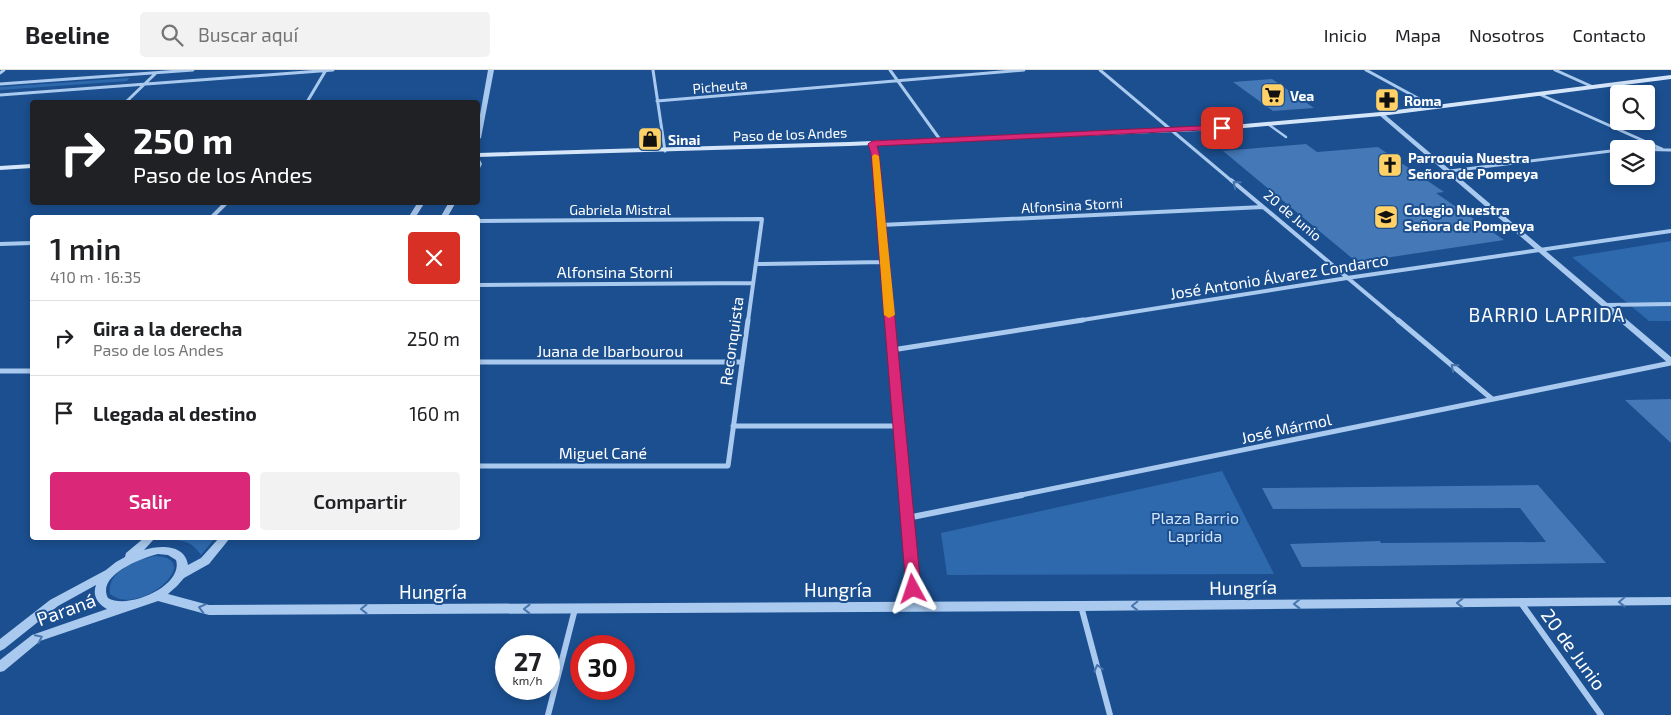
<!DOCTYPE html>
<html lang="es">
<head>
<meta charset="utf-8">
<style>
	body { margin:0; font-family:"Exo 2",sans-serif; background:#f2f2f2; color:#202124; height:100vh; display:flex; flex-direction:column; font-size:19px; white-space:nowrap }
	* { box-sizing:border-box; margin:0 }
	p { font-size:16px; color:#757577 }
	.icon { flex:none; width:28px; height:28px; fill:none; stroke:currentColor; stroke-width:2; stroke-linecap:round; stroke-linejoin:round }
	.map { position:relative; flex:1; overflow:hidden }
	.drawer { position:absolute; left:30px; top:145px; width:450px; height:325px; display:flex; flex-direction:column; background:#fff; border-radius:5px; box-shadow:0 2px 8px #0003 }
	.drawer>* { flex:none }
	.hud { position:absolute; left:30px; top:30px; width:450px; height:105px; border-radius:5px; box-shadow:0 2px 8px #0003; background:#202124; color:#fff; overflow:hidden }
	.fabs { position:absolute; left:1610px; top:15px; display:grid; gap:10px }
	.fabs a { display:grid; place-items:center; width:45px; height:45px; border-radius:5px; background:#fff; box-shadow:0 2px 8px #0003; font-size:25px }
	.speed { position:absolute; left:495px; top:565px; display:flex; gap:10px; font-size:25px; font-weight:700; text-align:center }
	.speed>* { display:grid; place-content:center; width:65px; height:65px; border-radius:50%; background:#fff; box-shadow:0 2px 8px #0003; line-height:1 }
	.speed small { font-size:12px; font-weight:400 }
	.speed .limit { border:8px solid #d22; background:#fff; color:#111 }
	.pin { position:absolute; display:grid; place-items:center; width:42px; height:42px; color:#fff; margin:-21px; border-radius:10px; box-shadow:0 2px 8px #0006 }
	.me { position:absolute; width:55px; margin:-28px; rotate:355deg; stroke-linejoin:round; filter:drop-shadow(0 0 4px #0008) }
	.turn { display:flex; align-items:center; gap:18px; height:105px; padding:0 20px; font-size:22px }
	.turn .icon { width:65px; height:65px; stroke-width:2.5 }
	.turn b { display:block; font-size:35px; line-height:42px }
	.round { display:grid; place-items:center; flex:none; width:52px; height:52px; border-radius:5px; background:#f2f2f2 }
	.summary { display:flex; align-items:center; justify-content:space-between; height:85px; padding:0 20px }
	h1 { font-size:30px; font-weight:600; line-height:38px }
	.cta { display:flex; gap:10px; margin-top:auto; padding:10px 20px }
	.cta a { flex:1; height:58px; border-radius:5px; background:#db2777; color:#fff; font-size:20px; font-weight:600; line-height:58px; text-align:center }
	.cta a+a { background:#f2f2f2; color:#202124 }
	ul { padding:0; list-style:none }
	li { display:flex; align-items:center; gap:15px; height:75px; padding:0 20px; border-top:1px solid #e0e0e0 }
	li div { flex:1 }
	li b { display:block; font-size:19px }
	li em { font-style:normal }
	header { display:flex; align-items:center; gap:30px; box-sizing:border-box; height:70px; padding:0 25px; background:#fff; border-bottom:1px solid #e0e0e0 }
	header strong { font-size:24px }
	nav { display:flex; gap:28px; margin-inline-start:auto; font-size:18px }
	.search { width:350px; height:45px; background:#f2f2f2; display:flex; align-items:center; gap:12px; box-sizing:border-box; padding:0 18px; border-radius:5px; color:#757577; font-size:19px }
	.map>svg:first-child { display:block }
	.green { fill:#2e69ad }
	.building { fill:#4478b7 }
	.lines { fill:none; stroke-linecap:round; stroke-linejoin:round }
	.service { stroke:#a9c9ee; stroke-width:2.5 }
	.pedestrian { stroke:#a9c9ee; stroke-width:4 }
	.minor-far3 { stroke:#a9c9ee; stroke-width:3 }
	.minor-far2 { stroke:#a9c9ee; stroke-width:4 }
	.minor-far1 { stroke:#a9c9ee; stroke-width:5 }
	.minor { stroke:#a9c9ee; stroke-width:6 }
	.tertiary { fill:#a9c9ee; fill-rule:evenodd }
	.secondary { fill:#d6e6fa; fill-rule:evenodd }
	.oneway { stroke:#4674ac }
	.route { fill:#db2777; stroke:#8e194d }
	.slow { fill:#f59e0b }
	.labels { text-anchor:middle; dominant-baseline:central; stroke-width:4; stroke-linejoin:round; paint-order:stroke }
	.far-street-label { font-size:14px; fill:#fff; stroke:#1b4f8f }
	.far-poi-label { font-size:14px; font-weight:bold; fill:#fff; stroke:#1b4f8f; text-anchor:start }
	.street-label { font-size:16px; fill:#fff; stroke:#1b4f8f }
	.park-label { font-size:16px; fill:#cfe3fa; stroke:#1b4f8f }
	.quarter-label { font-size:19px; letter-spacing:1px; fill:#fff; stroke:#1b4f8f }
	.near-street-label { font-size:19px; fill:#fff; stroke:#1b4f8f }
</style>
</head>
<body>
<header>
<strong>Beeline</strong>
<div class="search"><svg class="icon" aria-label="search" viewBox="0 0 24 24"><circle cx="10" cy="10" r="6"/><path d="M15 15l6 6"/></svg>Buscar aquí</div>
<nav><a>Inicio</a><a>Mapa</a><a>Nosotros</a><a>Contacto</a></nav>
</header>
<div class="map">
<svg width="1671" height="645" viewBox="0 0 1671 645">
	<rect width="100%" height="100%" fill="#1b4f8f"/>
	<path class="green" d="M129,8l-2,3 -127,9v-3z
		M1671,171v80h-22l-77,-64z
		M1222,401l52,103 -327,1 -6,-42z
		M166,468h49l-14,17c-9,-14 -21,-16 -37,-15z
		M156,486c50,3 -17,62 -46,38 -4,-23 28,-35 46,-38z"/>
	<path class="building" d="M1272,9l42,29 -41,3 -40,-29z
		M1306,74l11,8 61,-5 66,45 -8,1 68,47 -139,21 -12,-2 -130,-108z
		M1671,329v44l-46,-43z
		M1538,415l68,78 -304,4 -12,-23 90,-3 1,2 165,-1 -26,-34 -247,1 -11,-21z"/>
	<g class="lines">
		<path class="service" d="M1268,54l18,13
			M1222,58l18,13"/>
		<path class="pedestrian" d="M1606,235l65,-1"/>
		<path class="minor-far3" d="M653,0l12,81
			M890,0l51,71
			M1100,0l133,112
			M1366,0l68,37
			M1555,0l38,17
			M0,3l4,-3
			M0,14l193,-14
			M1539,24l123,55
			M0,25l333,-25
			M657,31l367,-31
			M126,32l30,-29
			M307,32l19,-32
			M872,73l3,10 3,29
			M1626,79l45,1
			M1450,101l169,-21"/>
		<path class="minor-far2" d="M877,110l13,141
			M1231,110l168,141
			M211,148l16,-16
			M478,151l284,-2 -14,102
			M881,155l382,-18
			M0,174l32,-1
			M756,194l129,-2
			M478,215l275,-2
			M1076,251l271,-43 324,-47"/>
		<path class="minor-far1" d="M890,250l15,176
			M1398,250l94,79
			M892,280l191,-30
			M478,292h264
			M0,301h32
			M733,356h166
			M478,396h250l20,-146
			M1016,426l655,-133"/>
		<path class="minor" d="M905,425l10,112
			M907,448l115,-23
			M1521,533l80,112
			M1081,536l29,109
			M548,645l27,-106"/>
		<path class="tertiary" d="M488,0h6l-13,68 -3,2v-14z
			M1379,43h4l288,244v7l-3,-1 -289,-248z
			M478,89l2,1 2,4 -2,4 -2,1z
			M418,132h7l-10,16h-7z
			M449,132h7l-9,16h-7z
			M144,468h11l-11,12c16,-5 41,-6 44,15l13,-7 18,-20h11l-21,26 -25,14 -7,8 -9,8 41,11 872,-4 590,-4v8l-590,6 -872,4 -51,-14 -118,40 -36,30 -4,1v-12l32,-25 75,-26c-9,-5 -15,-13 -11,-24l-38,21 -54,43 -4,2v-12l50,-39 56,-30 10,-8 9,-5 1,-4zM158,484l10,1 8,5c8,26 -48,50 -68,38 -12,-23 34,-40 50,-44z"/>
		<path class="secondary" d="M1671,5v4l-290,37 -159,14 -373,16 -371,11v-4l371,-11 373,-16 159,-14z
			M32,94v4l-32,2v-4z"/>
	</g>
	<defs><path id="oneway-chevron" d="M-2-3.5L2.5 0L-2 3.5" fill="none" stroke-width="1.6" stroke-linecap="round" stroke-linejoin="round" transform="scale(1.25)"/></defs>
	<g class="oneway">
		<use href="#oneway-chevron" transform="translate(1236 114) rotate(-140)"/>
		<use href="#oneway-chevron" transform="translate(1454 297) rotate(-140)"/>
		<use href="#oneway-chevron" transform="translate(1622 532) rotate(179)"/>
		<use href="#oneway-chevron" transform="translate(1460 533) rotate(180)"/>
		<use href="#oneway-chevron" transform="translate(1297 534) rotate(179)"/>
		<use href="#oneway-chevron" transform="translate(1135 536) rotate(179)"/>
		<use href="#oneway-chevron" transform="translate(202 538) rotate(-166)"/>
		<use href="#oneway-chevron" transform="translate(364 539) rotate(180)"/>
		<use href="#oneway-chevron" transform="translate(527 539) rotate(180)"/>
		<use href="#oneway-chevron" transform="translate(39 568) rotate(-26)"/>
		<use href="#oneway-chevron" transform="translate(1098 598) rotate(-105)"/>
	</g>
	<path class="route" d="M1222,55l4,3 -2,1 -347,17 2,7 42,436 -3,4 -5,2 -5,-2 -2,-4 -35,-436 -3,-9 4,-3z"/>
	<path class="slow" d="M875,84l4,2 16,159 -6,3 -5,-3 -12,-159z"/>
	<defs>
		<symbol id="supermarket-square" viewBox="-11 -11 22 22"><rect x="-9" y="-9" width="18" height="18" rx="4" fill="#ffd166" stroke="#1b4f8f"/><path d="M-6-5.5h2.5l.6 2H6L4.5 2H-2.5L-4.4-4H-6ZM-1.5 3.2a1.3 1.3 0 1 0 .1 0ZM3 3.2a1.3 1.3 0 1 0 .1 0Z" fill="#111"/></symbol>
		<symbol id="pharmacy-square" viewBox="-11 -11 22 22"><rect x="-9" y="-9" width="18" height="18" rx="4" fill="#ffd166" stroke="#1b4f8f"/><path d="M-2-6h4v4h4v4h-4v4h-4v-4h-4v-4h4Z" fill="#111"/></symbol>
		<symbol id="shop-square" viewBox="-11 -11 22 22"><rect x="-9" y="-9" width="18" height="18" rx="4" fill="#ffd166" stroke="#1b4f8f"/><path d="M-5-2.5h2.3a2.7 3.5 0 0 1 5.4 0H5L5.5 6h-11ZM-1.5-2.5h3a1.5 2.3 0 0 0-3 0Z" fill="#111"/></symbol>
		<symbol id="church-square" viewBox="-11 -11 22 22"><rect x="-9" y="-9" width="18" height="18" rx="4" fill="#ffd166" stroke="#1b4f8f"/><path d="M-1.2-6h2.4v3.5h3.3v2.4h-3.3V6h-2.4V-.1h-3.3v-2.4h3.3Z" fill="#111"/></symbol>
		<symbol id="school-square" viewBox="-11 -11 22 22"><rect x="-9" y="-9" width="18" height="18" rx="4" fill="#ffd166" stroke="#1b4f8f"/><path d="M0-5L7-2L0 1L-7-2ZM-4 1L0 2.5L4 1V4Q0 6-4 4Z" fill="#111"/></symbol>
	</defs>
	<g fill-rule="evenodd">
		<use href="#supermarket-square" x="1259" y="11" width="28" height="28"/>
		<use href="#pharmacy-square" x="1373" y="16" width="28" height="28"/>
		<use href="#shop-square" x="636" y="55" width="28" height="28"/>
		<use href="#church-square" x="1376" y="81" width="28" height="28"/>
		<use href="#school-square" x="1372" y="133" width="28" height="28"/>
	</g>
	<g class="labels">
		<g class="far-street-label">
			<text transform="translate(720 16) rotate(-5)">Picheuta</text>
			<text transform="translate(790 64) rotate(-2)">Paso de los Andes</text>
			<text transform="translate(1072 135) rotate(-3)">Alfonsina Storni</text>
			<text x="620" y="139">Gabriela Mistral</text>
			<text transform="translate(1293 145) rotate(40)">20 de Junio</text>
		</g>
		<g class="far-poi-label">
			<text x="1290" y="25">Vea</text>
			<text x="1404" y="30">Roma</text>
			<text x="668" y="69">Sinai</text>
			<text x="1408" y="87">Parroquia Nuestra<tspan x="1408" dy="16">Señora de Pompeya</tspan></text>
			<text x="1404" y="139">Colegio Nuestra<tspan x="1404" dy="16">Señora de Pompeya</tspan></text>
		</g>
		<g class="street-label">
			<text x="615" y="201">Alfonsina Storni</text>
			<text transform="translate(1279 206) rotate(-9)">José Antonio Álvarez Condarco</text>
			<text transform="translate(731 271) rotate(-82)">Reconquista</text>
			<text x="610" y="280">Juana de Ibarbourou</text>
			<text transform="translate(1286 358) rotate(-12)">José Mármol</text>
			<text x="603" y="382">Miguel Cané</text>
		</g>
		<g class="park-label">
			<text x="1195" y="447">Plaza Barrio<tspan x="1195" dy="18">Laprida</tspan></text>
		</g>
		<g class="quarter-label">
			<text x="1547" y="244">BARRIO LAPRIDA</text>
		</g>
		<g class="near-street-label">
			<text transform="translate(1243 517) rotate(-1)">Hungría</text>
			<text x="838" y="519">Hungría</text>
			<text x="433" y="521">Hungría</text>
			<text transform="translate(66 539) rotate(-20)">Paraná</text>
			<text transform="translate(1574 579) rotate(54)">20 de Junio</text>
		</g>
	</g>
</svg>
<div class="fabs">
<a><svg class="icon" aria-label="search" viewBox="0 0 24 24"><circle cx="10" cy="10" r="6"/><path d="M15 15l6 6"/></svg></a>
<a><svg class="icon" aria-label="layers" viewBox="0 0 24 24"><path d="M12 4l9 5-9 5-9-5zM3 14l9 5 9-5"/></svg></a>
</div>
<div class="speed"><div>27<small>km/h</small></div><div class="limit">30</div></div>
<div class="pin" style="left:1222px;top:58px;background:#d93025"><svg class="icon" aria-label="arrive" viewBox="0 0 24 24"><path d="M6 21V4h12l-3 4 3 4H6"/></svg></div>
<svg class="me" style="left:913px;top:519px" viewBox="-20 -20 40 40"><path d="M0-17L14 15 0 8-14 15z" fill="#db2777" stroke="#fff" stroke-width="4"/></svg>
<div class="hud">
<div class="turn"><svg class="icon" aria-label="right" viewBox="0 0 24 24"><path d="M7 20v-9h11M14 6l5 5-5 5"/></svg><div><b>250 m</b>Paso de los Andes</div></div>
</div>
<section class="drawer">
<div class="summary"><div><h1>1 min</h1><p>410 m · 16:35</p></div><a class="round" style="background:#d93025;color:#fff"><svg class="icon" aria-label="close" viewBox="0 0 24 24"><path d="M6 6l12 12M18 6L6 18"/></svg></a></div>
<ul>
<li><svg class="icon" aria-label="right" viewBox="0 0 24 24"><path d="M7 20v-9h11M14 6l5 5-5 5"/></svg><div><b>Gira a la derecha</b><p>Paso de los Andes</p></div><em>250 m</em></li>
<li><svg class="icon" aria-label="arrive" viewBox="0 0 24 24"><path d="M6 21V4h12l-3 4 3 4H6"/></svg><div><b>Llegada al destino</b></div><em>160 m</em></li>
</ul>
<div class="cta"><a>Salir</a><a>Compartir</a></div>
</section>
</div>
</body>
</html>
